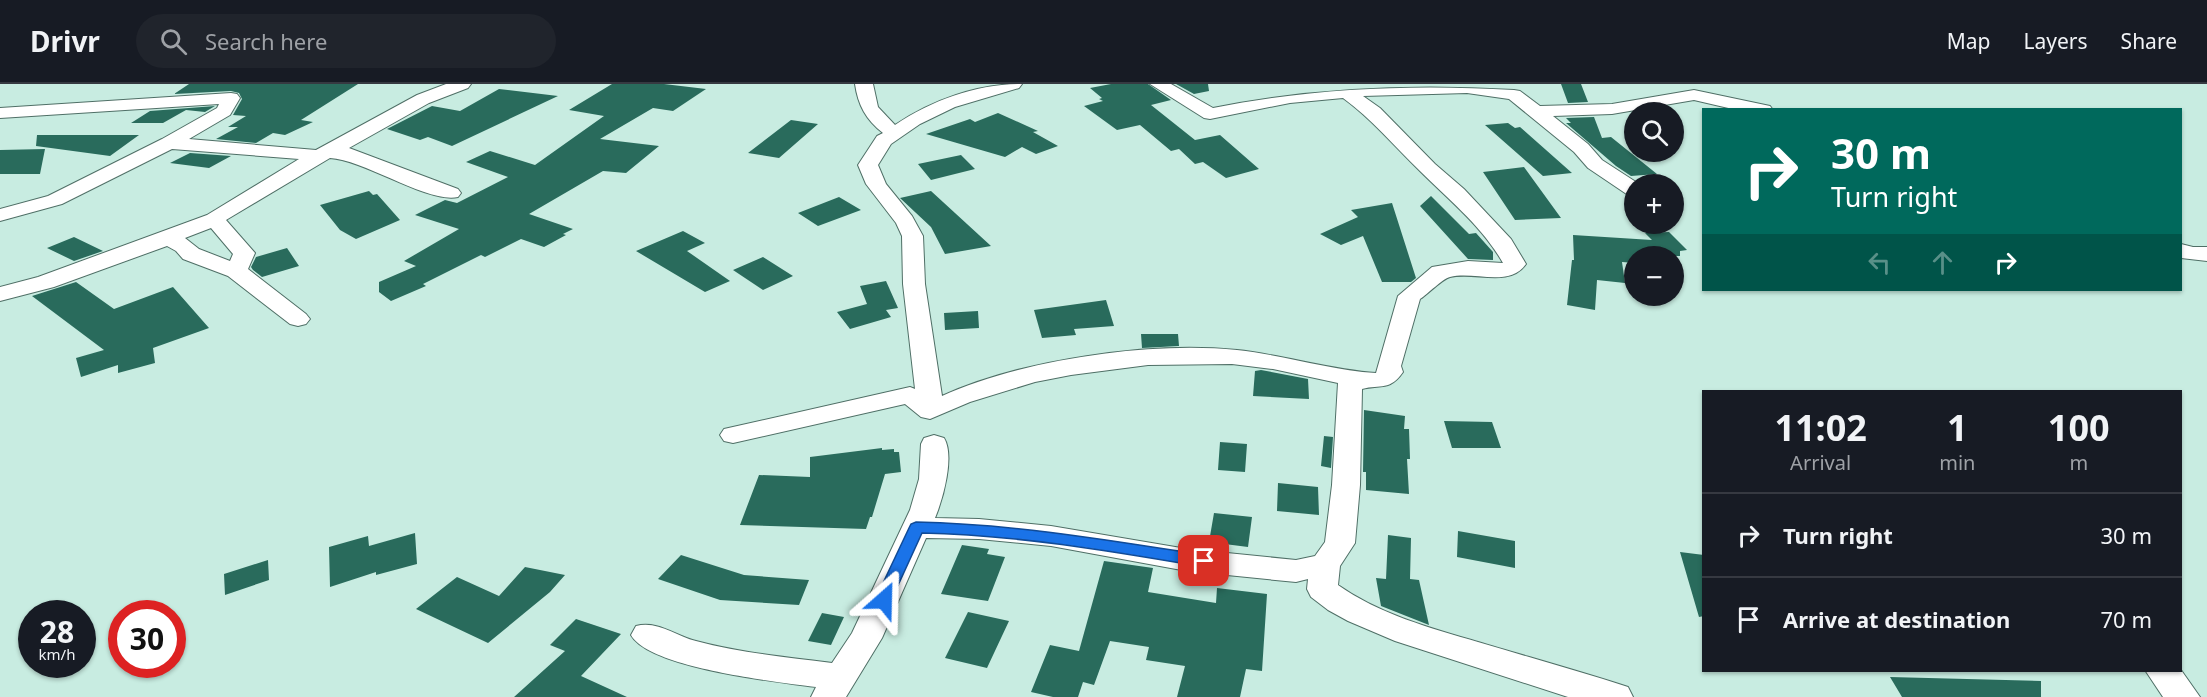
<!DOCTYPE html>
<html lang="en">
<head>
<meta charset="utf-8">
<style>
	body { margin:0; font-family:"Noto Sans",sans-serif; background:#20242c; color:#f1f3f6; height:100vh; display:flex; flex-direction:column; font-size:22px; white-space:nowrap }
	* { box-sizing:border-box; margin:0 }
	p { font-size:20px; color:#9ea1a6 }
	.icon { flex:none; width:33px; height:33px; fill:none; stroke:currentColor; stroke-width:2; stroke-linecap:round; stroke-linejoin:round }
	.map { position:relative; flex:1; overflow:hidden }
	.details { position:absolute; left:1702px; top:306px; width:480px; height:282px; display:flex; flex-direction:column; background:#171b24; border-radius:0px; box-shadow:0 2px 4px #0004 }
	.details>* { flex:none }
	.top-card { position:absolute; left:1702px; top:24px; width:480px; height:183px; border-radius:0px; box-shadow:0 2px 4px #0004; background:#00695c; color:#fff; overflow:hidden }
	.tools { position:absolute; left:1624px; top:18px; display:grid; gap:12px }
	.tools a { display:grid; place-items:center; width:60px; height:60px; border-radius:50%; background:#171b24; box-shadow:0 2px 4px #0004; font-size:30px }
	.speed { position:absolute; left:18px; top:516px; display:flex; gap:12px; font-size:30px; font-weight:700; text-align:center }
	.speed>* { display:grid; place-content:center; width:78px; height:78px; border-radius:50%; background:#171b24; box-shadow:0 2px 4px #0004; line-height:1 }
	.speed small { font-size:15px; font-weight:400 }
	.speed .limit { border:9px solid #d22; background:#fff; color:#111 }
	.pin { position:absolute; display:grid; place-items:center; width:51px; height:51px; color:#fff; margin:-26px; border-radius:12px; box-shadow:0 3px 9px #0006 }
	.me { position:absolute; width:66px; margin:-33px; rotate:25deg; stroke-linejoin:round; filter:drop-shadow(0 0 4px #0008) }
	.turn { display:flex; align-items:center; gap:21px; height:126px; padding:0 30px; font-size:27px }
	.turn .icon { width:78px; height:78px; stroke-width:2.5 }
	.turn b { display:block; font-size:42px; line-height:51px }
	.lanes { display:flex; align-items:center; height:57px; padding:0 30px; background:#0003; justify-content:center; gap:30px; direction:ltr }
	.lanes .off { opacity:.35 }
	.eta { display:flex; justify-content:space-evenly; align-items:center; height:102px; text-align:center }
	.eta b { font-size:36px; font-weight:700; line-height:42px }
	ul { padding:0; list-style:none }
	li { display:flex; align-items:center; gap:18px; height:84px; padding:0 30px; border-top:2px solid #363941 }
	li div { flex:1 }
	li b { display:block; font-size:22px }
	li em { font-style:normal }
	header { display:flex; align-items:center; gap:36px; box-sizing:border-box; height:84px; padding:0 30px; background:#171b24; border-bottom:2px solid #363941 }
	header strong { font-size:28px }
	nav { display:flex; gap:33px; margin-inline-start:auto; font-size:21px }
	.search { width:420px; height:54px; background:#20242c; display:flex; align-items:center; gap:15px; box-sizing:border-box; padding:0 21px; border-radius:33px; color:#9ea1a6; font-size:22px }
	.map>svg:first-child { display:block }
	.building { fill:#296b5c }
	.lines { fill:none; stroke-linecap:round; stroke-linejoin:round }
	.street-casing { stroke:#4f6f66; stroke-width:2 }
	.street { fill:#fff; fill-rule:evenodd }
	.route { fill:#1a73e8; stroke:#114b97; stroke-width:1.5 }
</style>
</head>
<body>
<header>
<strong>Drivr</strong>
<div class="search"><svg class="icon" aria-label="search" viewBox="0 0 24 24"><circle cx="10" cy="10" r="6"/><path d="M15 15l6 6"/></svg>Search here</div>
<nav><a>Map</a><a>Layers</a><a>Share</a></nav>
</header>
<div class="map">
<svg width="2207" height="613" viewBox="0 0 2207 613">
	<rect width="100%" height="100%" fill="#c8ece1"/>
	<path class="building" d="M189,0h169l-57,36 12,2 -28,13 -12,-2 -17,10 -40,-4 22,-12h-10l18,-11 -13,-1 9,-16 -3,-6 -8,-2 -57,3z
		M612,0h52l42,5 -33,22 -20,-3 -53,31 59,7 -33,27 -23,-2 -74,43 44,15 -10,5 3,1 -22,12 -23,-8 -36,18 -4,-2 -58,29 3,2 -35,15 -12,-9v-10l37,-16 -12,-5 55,-32 -44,-14 30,-15 12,3 51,-26 -42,-15 24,-11 45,14 69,-49 -35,-6z
		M1111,0h37l23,16 -20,5 44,35 25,-5 39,34 -33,9 -23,-16 -8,2 -16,-15 -8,2 -31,-26 -23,5 -33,-24 19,-5 -4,-2 3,-1 -12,-10z
		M1176,0h32l1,7 -15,3z
		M1561,0h20l7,18 -20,1z
		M499,5l59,7 -106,50 -24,-9 -8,3 -33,-11 45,-23 28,5z
		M215,22l-10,6 -19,-2 -23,13h-32l19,-12z
		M998,29l40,18 -5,1 25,14 -22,8 -14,-7 -17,10 -79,-23 44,-15 5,3z
		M1594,33l8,21 9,-1 46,37 -26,2 -15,-10 -50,-43h5l-5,-5z
		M791,36l27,4 -39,34 -31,-5z
		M1508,39l7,5 5,-1 52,46 -29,3 -58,-51z
		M37,51h102l-29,21 -74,-10z
		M45,65l-5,25h-40v-24z
		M190,69l41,3 -22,12 -39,-5z
		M961,71l14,14 -44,11 -13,-16z
		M1524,83l37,51 -46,2 -32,-48z
		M369,107l4,4 4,-1 23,26 -44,19 -16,-9 -20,-25z
		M931,107l60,55 -46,8 -14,-27 -31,-29z
		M1431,112l38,38 7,-1 17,19v8l-25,-1 -48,-53z
		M839,113l22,13 -43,16 -20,-13z
		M1392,119l24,75 -5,4h-29l-19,-46 -22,9 -21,-11 38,-17 -7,-7z
		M683,147l22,12 -18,8 43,30 -25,11 -69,-41z
		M1669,148l18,18 -7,1v5h-45v7l-13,-1 3,21 -28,-3 -2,30 -28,-5 5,-45h2l-1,-25 79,5 -7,-7z
		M74,153l29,14 -29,10 -27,-13z
		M287,164l12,18 -37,11 -9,-7 -2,-3 5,-10z
		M763,173l30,19 -30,14 -30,-20z
		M886,197l12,27 -12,2 5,7 -41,12 -13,-17 30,-8 -7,-18z
		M76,198l38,27 59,-22 36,41 -56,20 2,15 -37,10v-8l-37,12 -5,-19 28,-8 -72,-54z
		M1106,216l8,26 -40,3 2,6 -34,3 -8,-28z
		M978,227l1,17 -34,2 -1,-17z
		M1141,250h37l1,12 -37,2z
		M1261,286l47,9 1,20 -56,-3 2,-25z
		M1364,326l41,6 -1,13h5l1,30h-3l2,35 -43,-4v-18h-3z
		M1444,337l48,1 9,26h-49z
		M1324,352l9,1 -2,31 -10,-2z
		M1220,358l27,2 -2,28 -27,-2z
		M882,364v2l12,-1v3h5l2,20 -16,2 -13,43h-2l-4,12 -126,-4 19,-50 51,2v-20z
		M1278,399l40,4 1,28 -42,-4z
		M1214,429l38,4 -4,30 -39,-5z
		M1458,447l57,10v27l-58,-11z
		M415,449l2,31 -41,11v-3l-46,15 -1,-40 39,-11 1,10z
		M1388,451l23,3 -1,41 9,1 10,45 -48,-19 -5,-28 10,1z
		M962,461l27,4 -2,5 18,3 -17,44 -47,-7z
		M1680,468l24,3v61l-5,1z
		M681,471l63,20 65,5 -10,25 -79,-5 -62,-21z
		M268,476l1,20 -44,15 -1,-21z
		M1104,477l49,7 -5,24 68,11 1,-15 50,6 -5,77 -16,-2 -6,28h-63l8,-31 -39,-6 3,-13 -39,-6 -16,44 -11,-3 -5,15h-25l-22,-5 19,-47 29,6z
		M525,483l40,8 -15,17 -62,51 -72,-34 41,-32 42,19z
		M968,528l41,9 -22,47 -42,-10z
		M822,529l22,4 -13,28 -23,-4z
		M576,535l45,15 -40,42 46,21h-113l51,-46 -15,-6z
		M1890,593l151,4v16h-139z"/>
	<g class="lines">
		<defs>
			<path id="street" d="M446,0h25l-3,4 -39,15 -80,45 109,41 3,4 -3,4c-29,7 -93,-37 -128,-39l-104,62 29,33 -7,16 58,45 4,5 -4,5 -8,2 -8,-2 -62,-48 -45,-17 -7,-8 -9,-5 -113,41 -54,14v-14l38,-10 169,-62 92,-56 -127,-10 -110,55 -62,17v-12l48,-13 114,-57 55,-31 2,-4 -219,14v-10l231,-15 6,1 3,4 -10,17 -41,24 127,11 101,-55zM211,144l22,26 -3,7 -31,-12 -14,-11z
				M855,0h18l5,23 17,18c37,-25 82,-41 127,-41l-3,4 -64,19 -35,17 -29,20 -13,21 8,19 26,32 11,20 2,48 17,112c79,-36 208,-55 295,-46 47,5 92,20 139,23l22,-77 34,-29 36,-6 35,2c-21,-37 -54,-63 -83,-92 -26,-25 -48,-52 -77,-73l-53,5 -80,16 -6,-1 -54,-34h21l42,24c99,-20 200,-24 301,-18l6,1 20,15 72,-2 82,-14 76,16 3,4h-36l-43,-10 -82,14 -59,2 35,28 14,16 37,24h-4v13l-7,-2 -40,-27 -14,-16 -65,-53 -42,-6 -104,3 17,12 55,56 29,25 47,50 15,25c-17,24 -51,7 -76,13 -8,2 -22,17 -30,22l-19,67 2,6c-13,19 -22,12 -41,17l-2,96 -5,58 -15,23 -2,19c41,29 92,43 140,57 50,15 101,29 150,45l5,10h-65l-173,-56 -47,-20 -20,-11 -17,-13 -4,-8 1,-10 -12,3 -109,-11 -136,-25 -72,-7 -53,-1 -44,100 -36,59h-35l5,-10c-38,-5 -167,-19 -185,-52l5,-9c21,-6 40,10 60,15 45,12 91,16 136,22l20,-30 58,-123 9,-31 2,-35 3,-6 10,-3 10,3c11,18 -1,61 -9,80l44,1 72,7 136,23 109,11 19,-4 10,-14 7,-57 6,-102 -65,-14 -41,-5 -84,1 -77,10 -36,7 -65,20 -40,17 -9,-2 -16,-13 -172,39 -9,-2 -4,-6 4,-6 186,-42 5,2 -12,-105 -1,-48 -6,-13 -30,-39 -8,-19 19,-29 6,-3c-17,-13 -25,-28 -28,-49z
				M2181,160l12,3h14v14l-26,-3z
				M2145,586h36l19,27h-37z"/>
		</defs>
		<use href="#street" class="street-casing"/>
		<use href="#street" class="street"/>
	</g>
	<path class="route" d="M916,438c98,2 192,18 288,33l6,2 2,4 -2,4 -6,2c-94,-16 -187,-32 -282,-34l-33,72 -5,1 -6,-1 -3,-5 34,-72 2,-4z"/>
</svg>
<div class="tools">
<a><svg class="icon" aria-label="search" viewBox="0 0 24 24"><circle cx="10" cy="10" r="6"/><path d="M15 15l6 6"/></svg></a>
<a>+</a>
<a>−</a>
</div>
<div class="speed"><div>28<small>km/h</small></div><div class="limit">30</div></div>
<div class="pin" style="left:1204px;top:477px;background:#d93025"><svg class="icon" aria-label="arrive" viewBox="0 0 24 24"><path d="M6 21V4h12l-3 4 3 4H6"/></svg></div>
<svg class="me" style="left:884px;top:516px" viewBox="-20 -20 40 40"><path d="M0-17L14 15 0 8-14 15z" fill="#1a73e8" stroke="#fff" stroke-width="4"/></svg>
<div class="top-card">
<div class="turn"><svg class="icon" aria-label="right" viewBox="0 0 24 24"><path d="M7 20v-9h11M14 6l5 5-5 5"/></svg><div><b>30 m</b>Turn right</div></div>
<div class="lanes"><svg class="icon off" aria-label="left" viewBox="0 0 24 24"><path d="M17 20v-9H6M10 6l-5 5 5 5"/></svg><svg class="icon off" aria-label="ahead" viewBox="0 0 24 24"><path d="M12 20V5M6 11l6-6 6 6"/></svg><svg class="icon" aria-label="right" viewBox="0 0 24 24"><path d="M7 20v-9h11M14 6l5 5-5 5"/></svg></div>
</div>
<section class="details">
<div class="eta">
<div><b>11:02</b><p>Arrival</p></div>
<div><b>1</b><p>min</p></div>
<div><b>100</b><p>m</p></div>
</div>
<ul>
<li><svg class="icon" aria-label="right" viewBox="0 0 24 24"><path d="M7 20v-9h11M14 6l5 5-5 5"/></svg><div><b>Turn right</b></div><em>30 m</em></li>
<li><svg class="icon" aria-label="arrive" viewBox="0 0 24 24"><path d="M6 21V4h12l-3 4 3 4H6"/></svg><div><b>Arrive at destination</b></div><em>70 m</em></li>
</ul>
</section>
</div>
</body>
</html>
